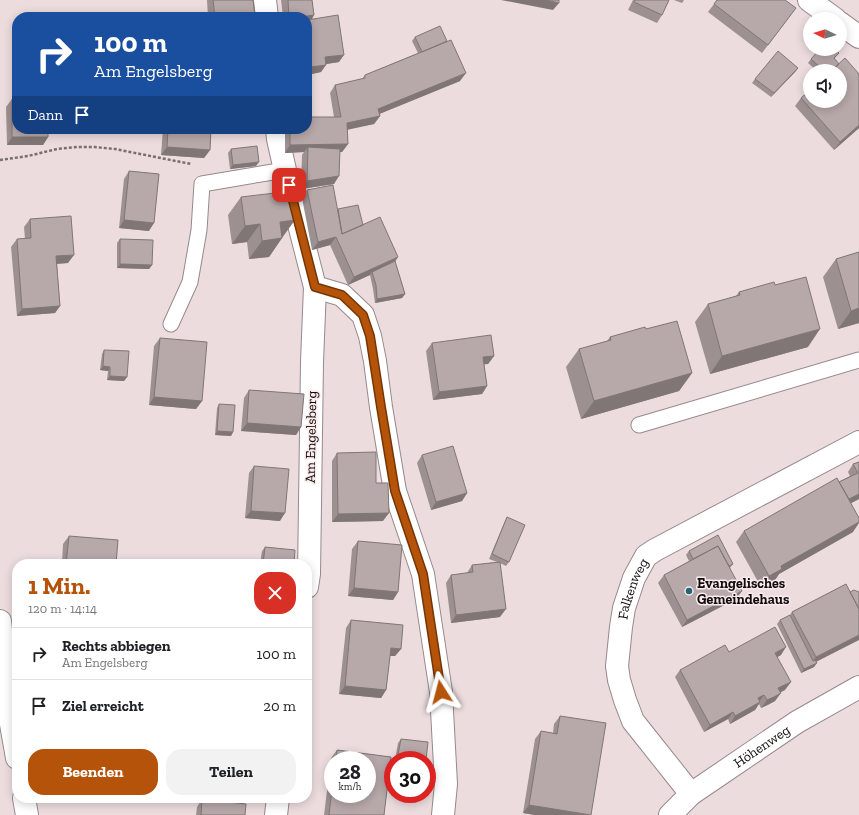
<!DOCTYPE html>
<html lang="de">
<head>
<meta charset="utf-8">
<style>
	body { margin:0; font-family:"Zilla Slab",serif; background:#f2f2f2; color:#202124; height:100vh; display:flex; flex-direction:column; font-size:15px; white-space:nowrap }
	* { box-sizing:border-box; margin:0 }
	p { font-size:13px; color:#757577 }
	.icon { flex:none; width:22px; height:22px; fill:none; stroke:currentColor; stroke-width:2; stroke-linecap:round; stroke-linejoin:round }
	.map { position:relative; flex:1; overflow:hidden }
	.sheet { position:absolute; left:12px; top:559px; width:300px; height:244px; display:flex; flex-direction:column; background:#fff; border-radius:16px; box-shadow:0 2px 10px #0003 }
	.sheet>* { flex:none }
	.hud { position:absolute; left:12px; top:12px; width:300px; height:122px; border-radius:16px; box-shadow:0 2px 10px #0003; background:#1a4fa0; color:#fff; overflow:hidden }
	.needle { width:26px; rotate:275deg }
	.controls { position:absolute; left:803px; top:12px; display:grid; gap:8px }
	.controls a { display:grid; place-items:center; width:44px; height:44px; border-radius:50%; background:#fff; box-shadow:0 2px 10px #0003; font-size:20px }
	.speed { position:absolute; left:324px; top:751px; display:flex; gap:8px; font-size:20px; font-weight:700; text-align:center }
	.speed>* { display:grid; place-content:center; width:52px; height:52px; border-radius:50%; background:#fff; box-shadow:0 2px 10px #0003; line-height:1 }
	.speed small { font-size:10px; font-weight:400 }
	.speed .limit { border:6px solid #d22; background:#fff; color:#111 }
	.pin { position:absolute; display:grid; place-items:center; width:34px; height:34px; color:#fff; margin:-17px; border-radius:8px; box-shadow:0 2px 6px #0006 }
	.me { position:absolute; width:44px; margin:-22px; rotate:351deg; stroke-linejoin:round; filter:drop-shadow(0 0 3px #0008) }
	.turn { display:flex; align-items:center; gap:14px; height:84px; padding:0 16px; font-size:18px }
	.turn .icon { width:52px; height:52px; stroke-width:2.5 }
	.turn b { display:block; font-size:28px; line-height:34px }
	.then { display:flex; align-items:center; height:38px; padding:0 16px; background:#0003; gap:8px; font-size:15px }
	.round { display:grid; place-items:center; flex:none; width:42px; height:42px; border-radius:16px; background:#f2f2f2 }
	.head { display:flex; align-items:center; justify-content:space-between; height:68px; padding:0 16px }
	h1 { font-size:24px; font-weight:700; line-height:30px; color:#b45309 }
	.cta { display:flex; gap:8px; margin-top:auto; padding:8px 16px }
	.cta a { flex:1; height:46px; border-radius:16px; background:#b45309; color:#fff; font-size:16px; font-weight:700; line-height:46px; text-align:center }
	.cta a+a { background:#f2f2f2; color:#202124 }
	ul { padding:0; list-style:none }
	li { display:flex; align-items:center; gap:12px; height:52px; padding:0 16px; border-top:1px solid #e0e0e0 }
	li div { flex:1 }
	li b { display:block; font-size:15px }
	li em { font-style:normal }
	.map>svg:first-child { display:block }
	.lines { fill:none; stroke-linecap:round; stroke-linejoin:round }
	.service-casing { stroke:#97898a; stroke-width:17 }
	.minor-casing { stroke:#97898a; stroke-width:24 }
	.path { stroke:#786e6e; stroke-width:2.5; stroke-dasharray:3 2; stroke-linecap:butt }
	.service { stroke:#fff; stroke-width:15 }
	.minor { stroke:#fff; stroke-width:22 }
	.wall { fill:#9d9091; fill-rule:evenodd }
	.shaded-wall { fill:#807676 }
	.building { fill:#b7a8a9; stroke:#807676 }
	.route-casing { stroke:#753606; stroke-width:10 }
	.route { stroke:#b45309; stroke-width:7 }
	.poi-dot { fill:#246579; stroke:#f9eaeb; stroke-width:1.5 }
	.labels { text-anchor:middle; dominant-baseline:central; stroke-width:3; stroke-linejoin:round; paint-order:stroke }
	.street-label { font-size:14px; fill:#120d0d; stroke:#f9eaeb }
	.poi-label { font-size:14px; font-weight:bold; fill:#120d0d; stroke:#f9eaeb; text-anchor:start }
</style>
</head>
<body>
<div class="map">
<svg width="859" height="815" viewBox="0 0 859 815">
	<rect width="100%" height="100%" fill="#ecdcde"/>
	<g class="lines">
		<defs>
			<path id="service" d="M171,324l19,-42 9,-52 3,-46 83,-14
				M639,425l220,-65"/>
			<g id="minor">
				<path d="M265,0l2,17"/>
				<path d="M809,0l26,19"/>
				<path d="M840,23l19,14"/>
				<path d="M277,129l1,10 7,31 30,117 -3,75 -3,212 -2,13"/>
				<path d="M315,287l27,8 21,20 7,21 5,25 6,46 14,84 28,83 18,118 5,92 -3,31"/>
				<path d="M0,621l11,103 6,34"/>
				<path id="s1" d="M691,794l-58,-73 -8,-21 -6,-20 -2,-14 4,-39 3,-19 10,-30 12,-22 9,-6 204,-108"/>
				<path d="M24,798l3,17"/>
				<path d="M276,815l2,-17"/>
				<path id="s2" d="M670,815l21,-21 106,-72 62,-35"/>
			</g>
		</defs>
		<use href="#service" class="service-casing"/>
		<use href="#minor" class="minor-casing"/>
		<path class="path" d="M0,160l28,-4 29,-7 20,-2h18l20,2 76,15"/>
		<use href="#service" class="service"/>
		<use href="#minor" class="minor"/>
	</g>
	<path class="wall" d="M207,0h46l2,17h-47z
		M281,0h31l2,15 -2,4 27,43 -13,2 -5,8 -14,3v-58h-24z
		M633,0h36l-7,15 -5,8 -29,-13z
		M674,0h10l-2,3z
		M717,0l73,16 -28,37 -54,-41z
		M415,37l45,44 -81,33 1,2 -6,8 -27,5 1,15 -6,8h-2l-6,32 -33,5 1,-34 2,-3 -19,1v-24h22l27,-12 -4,-24 5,-8 27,-6 3,-4 53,-22 -6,-12z
		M839,53l-5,6 5,5 20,10v54l-25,22 -39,-44 6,-8 39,-27h-23l-9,-8 3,-4z
		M798,68l-3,4 -24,25 -19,-14 3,-4z
		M12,99l36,38 -5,8h-36l-1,-38z
		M163,129h48l-1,21 -6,8 -43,-3z
		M231,149l25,17 -26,3 -2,-16z
		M129,171l20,60 -30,-3 5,-49z
		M307,190l56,35 32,36 10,33 -3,4 -27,5 -2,-14 -3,-14 -22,10 -18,-40 -18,5 -10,-52z
		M241,197l41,41 -13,19 -20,2 -2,-17 -15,2 -4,-29z
		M30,219l38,44 -11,1 3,42 -5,7 -38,3 -6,-69 6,-8h8l-1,-12z
		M120,239l32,26 -3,4 -32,-1v-25z
		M859,252v71l-21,6 -15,-52 13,-18z
		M775,285l33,62 -98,27 -15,-52 13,-18 28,-8 3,-4z
		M646,329l46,44 -13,18 -98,28 -15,-52 13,-18 28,-8 3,-4z
		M160,338l42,63 -6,8 -47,-4 5,-59z
		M432,343l62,13 -6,8h-4l3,22 -5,8 -49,6 -7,-49z
		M104,350l23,27 -3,4 -17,-1 1,-9 -8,-1 2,-16z
		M249,390l52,37 -5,8 -55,-4 3,-33z
		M219,404l14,28 -2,4 -16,-1 2,-27z
		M337,453l39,30 7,38 -51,1v-61z
		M422,455l45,38 -5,8 -31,9 -14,-47z
		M859,462v37l-8,4 2,29 -74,42 -4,6 -14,7 -25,-45 8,-11 106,-55 -2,-4 5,-8z
		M254,466l26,55 -35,-3 4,-45z
		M507,517l2,45 -3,4 -6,-3v54l-49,6 -5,-40 5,-8 16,-2 5,-8 25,-3 -8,-3 16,-38z
		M69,536l47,28h-54l1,-20z
		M358,541l40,51 -5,8 -45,-4 4,-47z
		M265,547l29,17h-34l2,-13z
		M689,551l44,13 -3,4 6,31 -54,28 -24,-44 6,-8 25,-14 -3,-6z
		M846,584l-32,83 -13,6 -24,-49 3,-4 10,-5 2,-3z
		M351,620l50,29 -6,7h-5l-4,34 -5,8 -42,-4 7,-66z
		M729,652l52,3 -4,2 8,33 -5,2 -5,9 -7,4 -7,3 -2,-4 -4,6 -25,14 -2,-5 -24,13 -29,-55 5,-7z
		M560,716l31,99h-56l-12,-2 12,-74 6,-8 12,2 1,-9z
		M401,739l25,21h-31l3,-17z
		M337,750l54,7 -7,58h-60l7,-57zM333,760h34v34h-34z
		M202,799l43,16h-49l1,-8z"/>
	<path class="shaded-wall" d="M501,0h45l13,3 -6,7z
		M314,15l-5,8h-2v-6h-7z
		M344,55l-5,7 -19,3 5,-8z
		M326,65l-5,7 -14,3v-3l4,-5z
		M798,68l-3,4 -24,25 3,-4z
		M466,73l-6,8 -88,36 6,-8z
		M380,116l-6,8 -32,7 5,-8z
		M859,125v3l-25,22 6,-8z
		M12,137h36l-5,8h-36z
		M348,144l-6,8h-35l1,-5 -4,5 -19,1 5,-8z
		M167,147l43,3 -6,8 -43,-3z
		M259,162l-3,4 -26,3 3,-4z
		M339,176l-5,8 -33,5 6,-8z
		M124,220l30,3 -5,8 -30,-3z
		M295,220l-13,18 -15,2 13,-18z
		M260,224l-13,18 -15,2 13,-18z
		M336,237l-6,8 -18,5 6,-8z
		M282,238l-13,19 -20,2 13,-18z
		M74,255l-6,8 -17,1 5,-8z
		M398,257l-5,8 -21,7 -2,3 -22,10 6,-8z
		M120,264l32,1 -3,4 -32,-1z
		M405,294l-3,4 -27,5 2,-4z
		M60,306l-5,7 -38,3 5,-7z
		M859,308v15l-21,6 13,-18z
		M820,329l-12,18 -98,27 12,-18z
		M494,356l-6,8 -10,1 5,-8z
		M103,366l7,1 -2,4 -8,-1z
		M692,373l-13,18 -98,28 13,-18z
		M110,376l17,1 -3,4 -17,-1z
		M487,386l-5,8 -49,6 6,-8z
		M154,397l48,4 -6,8 -47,-4z
		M247,423l54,4 -5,8 -55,-4z
		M217,431l16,1 -2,4 -16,-1z
		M467,493l-5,8 -31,9 5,-8z
		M859,494v5l-19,10 5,-8z
		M251,511l34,2 -5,8 -35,-3z
		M389,513l-6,8 -51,1 6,-8z
		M859,522v1l-6,9 -74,42 -4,6 -14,7 8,-11 12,-10z
		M354,588l44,4 -5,8 -45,-4z
		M742,591l-6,8 -54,28 5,-7z
		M506,609l-6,8 -49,6 5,-8z
		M859,635v5l-49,25 6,-8z
		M786,647l-5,8 -11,6 5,-8z
		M391,648l10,1 -6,7h-10z
		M817,663l-3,4 -13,6 3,-4z
		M791,682l-6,8 -12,6 5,-8z
		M345,686l41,4 -5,8 -42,-4z
		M781,693l-6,8 -14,7 6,-8z
		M764,695l-6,8v-5z
		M760,702l-5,8 -25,14 5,-8z
		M733,712l-5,7 -24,13 6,-7z
		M529,805l61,10h-55l-12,-2z"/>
	<path class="building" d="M213,0h40l2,17h-40z
		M288,0h24l2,15 -14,2h-11z
		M546,0h13v3z
		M635,0h34l-7,15 -28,-13z
		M717,0h68l11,8 -28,37 -54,-41z
		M338,15l6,40 -19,2 1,8 -15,2 -1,-5h-3v-42z
		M440,26l7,15 -25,11 -7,-15z
		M451,40l15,33 -88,36 2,7 -33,7 1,21 -58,1v-16h17v-12h34l-6,-32 30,-7v-3z
		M820,49h15l4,4 -5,5 5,6 -8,7h-7l-13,-12z
		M778,51l20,17 -24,25 -19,-14z
		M845,58l14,16v51l-19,17 -39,-44 9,-8v11h30v-30h-9z
		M12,99h5v30h31v8h-36z
		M168,129h43l-1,21 -43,-3z
		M257,146l2,16 -26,3 -2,-16z
		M308,147l32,2 -1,27 -32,5z
		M129,171l30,3 -5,49 -30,-3z
		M333,185l9,49 38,-17 18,40 -44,20 -18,-40 -18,5 -11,-52z
		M292,191l3,29 -15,2 2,16 -20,3 -2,-17 -15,2 -4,-29z
		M358,205l5,20 -21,9 -4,-25z
		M71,216l3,39 -18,1 4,50 -38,3 -5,-70 14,-1 -1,-19z
		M120,239l33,1 -1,25 -32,-1z
		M859,252v56l-8,3 -15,-52z
		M395,261l10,33 -28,5 -1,-14 -4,-13z
		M806,277l14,52 -98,27 -14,-52 32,-9 -1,-3 35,-10 1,3z
		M677,321l15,52 -98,28 -15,-52 32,-9 -1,-3 35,-10 1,2z
		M491,335l3,21 -11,1 4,29 -48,6 -7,-49z
		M160,338l47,4 -5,59 -48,-4z
		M104,350l25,1 -2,26 -17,-1v-9l-7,-1z
		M249,390l55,4 -3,33 -54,-4z
		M219,404l16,1 -2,27 -16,-1z
		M453,446l14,47 -31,9 -14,-47z
		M376,452v31h12l1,30 -51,1 -1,-61z
		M859,462v32l-10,5 -10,-17 19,-9 -5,-9z
		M254,466l35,3 -4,44 -34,-2z
		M837,478l22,40v4l-78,44 1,3 -13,7 -25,-45z
		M507,517l18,8 -16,37 -17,-8z
		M718,535l15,29 -4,2 -11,-20 -25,13 -4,-8z
		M69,536l49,4 -2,24h-50z
		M358,541l44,4 -4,47 -44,-4z
		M718,546l24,45 -55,29 -23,-45z
		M265,547l30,3 -1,14h-31z
		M500,562l6,47 -50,6 -5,-40 22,-3 -1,-7z
		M846,584l13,25v26l-43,22 -24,-45z
		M854,590l5,2v17l-9,-17z
		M790,615l23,46 2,-1 2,3 -13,6 -24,-49z
		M351,620l52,5 -2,24 -10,-1 -5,42 -41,-4z
		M775,627l11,20 -11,6 16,29 -13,6 3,5 -7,4 -7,3 -3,-5 -6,3 2,4 -25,14 -2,-4 -23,13 -30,-55 45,-25 4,7z
		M560,716l46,7 -15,92 -62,-10 12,-74 16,3z
		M401,739l27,3 -2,18h-29z
		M337,750l54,7 -7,58h-55l4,-34v13h34v-34h-31z
		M202,799l44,5 -1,11h-44z"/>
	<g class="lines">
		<defs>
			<path id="route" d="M289,185l26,102 27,8 21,20 7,21 11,71 14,84 28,83 18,118"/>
		</defs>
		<use href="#route" class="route-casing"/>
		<use href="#route" class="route"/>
	</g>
	<circle class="poi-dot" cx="689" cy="591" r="4"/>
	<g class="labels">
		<g class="street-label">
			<text transform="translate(311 437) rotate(-89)">Am Engelsberg</text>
			<text stroke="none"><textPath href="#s1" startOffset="230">Falkenweg</textPath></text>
			<text stroke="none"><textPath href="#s2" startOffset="115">Höhenweg</textPath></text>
		</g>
		<g class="poi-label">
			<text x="697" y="583">Evangelisches<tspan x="697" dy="16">Gemeindehaus</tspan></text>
		</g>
	</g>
</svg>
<div class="controls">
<a><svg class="needle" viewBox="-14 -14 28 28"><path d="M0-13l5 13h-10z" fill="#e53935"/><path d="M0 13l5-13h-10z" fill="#757577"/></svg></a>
<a><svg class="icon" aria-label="sound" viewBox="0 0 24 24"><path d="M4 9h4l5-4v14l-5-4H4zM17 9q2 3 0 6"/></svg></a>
</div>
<div class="speed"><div>28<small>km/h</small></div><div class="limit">30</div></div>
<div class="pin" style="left:289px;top:185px;background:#d93025"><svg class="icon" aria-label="arrive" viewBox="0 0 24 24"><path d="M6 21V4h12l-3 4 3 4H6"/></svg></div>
<svg class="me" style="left:441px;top:692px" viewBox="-20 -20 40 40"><path d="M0-17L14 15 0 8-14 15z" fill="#b45309" stroke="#fff" stroke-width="4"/></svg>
<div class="hud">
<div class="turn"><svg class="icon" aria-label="right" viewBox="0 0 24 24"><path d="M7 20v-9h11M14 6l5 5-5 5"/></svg><div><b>100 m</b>Am Engelsberg</div></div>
<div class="then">Dann<svg class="icon" aria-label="arrive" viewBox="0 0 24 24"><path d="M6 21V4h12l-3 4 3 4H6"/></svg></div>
</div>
<section class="sheet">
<div class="head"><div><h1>1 Min.</h1><p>120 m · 14:14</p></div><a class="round" style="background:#d93025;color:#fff"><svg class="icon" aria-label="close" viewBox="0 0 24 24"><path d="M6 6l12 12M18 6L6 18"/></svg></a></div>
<ul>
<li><svg class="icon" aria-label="right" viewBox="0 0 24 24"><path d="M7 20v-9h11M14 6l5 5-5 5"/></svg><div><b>Rechts abbiegen</b><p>Am Engelsberg</p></div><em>100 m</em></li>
<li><svg class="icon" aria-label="arrive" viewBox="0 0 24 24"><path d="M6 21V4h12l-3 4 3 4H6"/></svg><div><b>Ziel erreicht</b></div><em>20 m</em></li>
</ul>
<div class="cta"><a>Beenden</a><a>Teilen</a></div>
</section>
</div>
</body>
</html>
